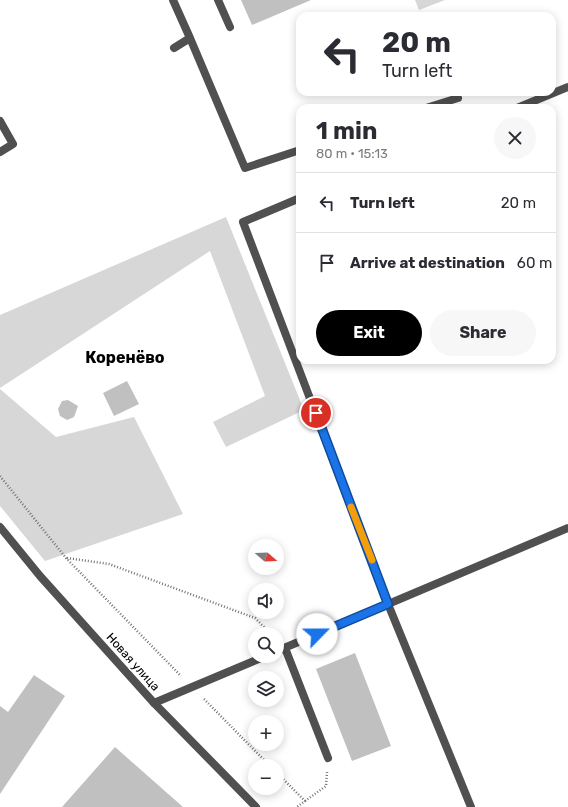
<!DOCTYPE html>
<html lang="en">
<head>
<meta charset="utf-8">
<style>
	body { margin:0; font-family:Rubik,sans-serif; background:#f7f7f7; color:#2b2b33; height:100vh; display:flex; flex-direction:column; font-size:15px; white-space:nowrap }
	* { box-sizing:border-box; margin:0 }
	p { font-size:13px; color:#7c7c81 }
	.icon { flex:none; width:22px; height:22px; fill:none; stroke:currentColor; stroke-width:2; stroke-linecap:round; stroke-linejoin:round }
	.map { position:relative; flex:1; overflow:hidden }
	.side { position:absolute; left:296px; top:104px; width:260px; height:260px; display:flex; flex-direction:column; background:#fff; border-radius:12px; box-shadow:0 2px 10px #0003 }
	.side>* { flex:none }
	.top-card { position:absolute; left:296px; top:12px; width:260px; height:84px; border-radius:12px; box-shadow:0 2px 10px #0003; background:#fff; color:#2b2b33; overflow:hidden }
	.needle { width:26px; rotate:109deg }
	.buttons { position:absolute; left:248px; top:539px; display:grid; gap:8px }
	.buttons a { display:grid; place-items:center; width:36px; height:36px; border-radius:50%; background:#fff; box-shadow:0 2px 10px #0003; font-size:20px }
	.pin { position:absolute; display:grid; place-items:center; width:34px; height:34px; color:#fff; margin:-17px; border:2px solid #fff; border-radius:50%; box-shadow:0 1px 4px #0007 }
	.me { position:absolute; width:44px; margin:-22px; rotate:67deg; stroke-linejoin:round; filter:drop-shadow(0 0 3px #0008) }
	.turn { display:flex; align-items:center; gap:14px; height:84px; padding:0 20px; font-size:18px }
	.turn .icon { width:52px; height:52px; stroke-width:2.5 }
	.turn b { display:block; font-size:28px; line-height:34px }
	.round { display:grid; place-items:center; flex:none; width:42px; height:42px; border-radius:21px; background:#f7f7f7 }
	.overview { display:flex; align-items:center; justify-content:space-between; height:68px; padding:0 20px }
	h1 { font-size:24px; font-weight:700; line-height:30px }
	.primary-button { display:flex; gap:8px; margin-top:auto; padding:8px 20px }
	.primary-button a { flex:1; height:46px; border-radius:24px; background:#000; color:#fff; font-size:16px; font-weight:700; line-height:46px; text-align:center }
	.primary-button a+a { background:#f7f7f7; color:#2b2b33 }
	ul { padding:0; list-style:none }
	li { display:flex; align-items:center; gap:12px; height:60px; padding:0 20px; border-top:1px solid #e1e1e2 }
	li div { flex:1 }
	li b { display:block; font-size:15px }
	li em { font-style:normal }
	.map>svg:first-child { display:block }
	.green { fill:#d7d7d7 }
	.building { fill:#c0c0c0 }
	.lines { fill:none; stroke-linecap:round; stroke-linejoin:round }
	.path { stroke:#727272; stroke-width:2.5; stroke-dasharray:1 2; stroke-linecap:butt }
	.service { stroke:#505050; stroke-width:8 }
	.minor { stroke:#505050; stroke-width:8 }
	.route-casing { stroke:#114b97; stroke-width:10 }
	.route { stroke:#1a73e8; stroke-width:7 }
	.slow { stroke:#f59e0b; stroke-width:7 }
	.labels { text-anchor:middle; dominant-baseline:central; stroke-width:3; stroke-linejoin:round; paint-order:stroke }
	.street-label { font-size:12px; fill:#000; stroke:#fff }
	.district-label { font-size:16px; font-weight:bold; fill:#000; stroke:#fff }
</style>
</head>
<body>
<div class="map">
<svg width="568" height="807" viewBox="0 0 568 807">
	<rect width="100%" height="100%" fill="#fff"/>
	<path class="green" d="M415,0h30l-26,10z
		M226,217l78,193 -78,37 -13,-25 52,-26 -55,-145 -210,137v-73z
		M0,389l56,48 78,-20 49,97 -138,47 -45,-55z"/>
	<path class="building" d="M241,0h70l-59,25z
		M127,381l12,23 -25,12 -11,-23z
		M68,400l10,6 -4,11 -7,3 -7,-4 -2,-7 4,-8z
		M355,653l36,93 -39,15 -36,-92z
		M34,675l31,21 -65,98v-88l8,6z
		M115,747l68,60h-121z"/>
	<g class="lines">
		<path class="path" d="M0,476l66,82 115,118
			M67,558l42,6 146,54 16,16
			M204,699l66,67
			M277,773l28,28 -8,6
			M305,801l21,-15 1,-14"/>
		<path class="service" d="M173,0l17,38 -16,10
			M218,0l12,27
			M190,38l55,130 55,-18
			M426,108l32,-10
			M517,108l51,-21
			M0,121l13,23 -13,8
			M300,198l-57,24 145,382 83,203
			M285,648l43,110
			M277,651l291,-123
			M154,703l112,-47"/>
		<path class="minor" d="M0,527l40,49 114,127 102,104"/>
	</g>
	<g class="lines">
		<defs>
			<path id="route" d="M316,413l72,191 -71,30"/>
		</defs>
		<use href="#route" class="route-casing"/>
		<use href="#route" class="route"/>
		<path class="slow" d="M351,507l21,53"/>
	</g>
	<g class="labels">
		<g class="street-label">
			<text transform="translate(133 662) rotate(48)">Новая улица</text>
		</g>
		<g class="district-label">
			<text x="125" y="357">Коренёво</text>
		</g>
	</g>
</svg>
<div class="buttons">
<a><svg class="needle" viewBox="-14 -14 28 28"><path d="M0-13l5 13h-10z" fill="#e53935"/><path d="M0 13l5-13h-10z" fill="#7c7c81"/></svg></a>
<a><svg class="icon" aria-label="sound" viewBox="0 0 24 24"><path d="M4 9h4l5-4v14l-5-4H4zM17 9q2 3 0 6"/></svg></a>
<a><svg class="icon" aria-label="search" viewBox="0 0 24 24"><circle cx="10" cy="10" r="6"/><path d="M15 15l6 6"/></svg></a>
<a><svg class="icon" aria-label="layers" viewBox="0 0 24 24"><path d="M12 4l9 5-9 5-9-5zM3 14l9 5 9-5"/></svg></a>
<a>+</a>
<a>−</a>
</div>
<div class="pin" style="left:316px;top:413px;background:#d93025"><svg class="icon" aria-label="arrive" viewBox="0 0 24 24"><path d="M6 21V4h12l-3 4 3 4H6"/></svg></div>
<svg class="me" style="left:317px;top:634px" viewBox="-20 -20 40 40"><circle r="19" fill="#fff"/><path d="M0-13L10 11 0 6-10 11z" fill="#1a73e8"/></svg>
<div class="top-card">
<div class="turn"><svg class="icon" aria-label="left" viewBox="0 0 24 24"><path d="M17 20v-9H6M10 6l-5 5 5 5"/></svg><div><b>20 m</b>Turn left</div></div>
</div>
<section class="side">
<div class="overview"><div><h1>1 min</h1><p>80 m · 15:13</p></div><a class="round"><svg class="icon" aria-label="close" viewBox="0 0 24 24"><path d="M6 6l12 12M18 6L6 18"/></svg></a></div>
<ul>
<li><svg class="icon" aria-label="left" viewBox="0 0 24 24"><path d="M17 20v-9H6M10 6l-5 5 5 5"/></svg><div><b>Turn left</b></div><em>20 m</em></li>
<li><svg class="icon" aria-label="arrive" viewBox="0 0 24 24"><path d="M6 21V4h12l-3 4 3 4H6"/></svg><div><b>Arrive at destination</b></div><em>60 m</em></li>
</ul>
<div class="primary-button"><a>Exit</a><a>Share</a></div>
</section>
</div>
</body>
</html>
